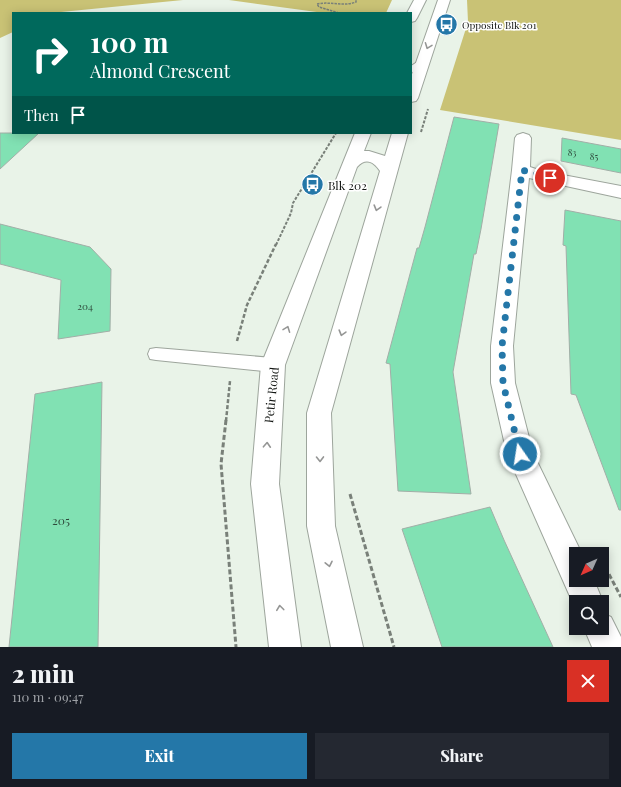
<!DOCTYPE html>
<html lang="en">
<head>
<meta charset="utf-8">
<style>
	body { margin:0; font-family:"Playfair Display",serif; background:#242831; color:#f1f3f6; height:100vh; display:flex; flex-direction:column; font-size:15px; white-space:nowrap }
	* { box-sizing:border-box; margin:0 }
	p { font-size:13px; color:#9ea1a6 }
	.icon { flex:none; width:22px; height:22px; fill:none; stroke:currentColor; stroke-width:2; stroke-linecap:round; stroke-linejoin:round }
	.map { position:relative; height:647px; overflow:hidden }
	.drawer { display:flex; flex-direction:column; background:#171b24; flex:1 }
	.drawer>* { flex:none }
	.guide { position:absolute; left:12px; top:12px; width:400px; height:122px; border-radius:0px; box-shadow:0 2px 10px #0003; background:#00695c; color:#fff; overflow:hidden }
	.needle { width:26px; rotate:225deg }
	.tools { position:absolute; left:569px; top:547px; display:grid; gap:8px }
	.tools a { display:grid; place-items:center; width:40px; height:40px; border-radius:0px; background:#171b24; box-shadow:0 2px 10px #0003; font-size:20px }
	.pin { position:absolute; display:grid; place-items:center; width:34px; height:34px; color:#fff; margin:-17px; border:2px solid #fff; border-radius:50%; box-shadow:0 1px 4px #0007 }
	.me { position:absolute; width:44px; margin:-22px; rotate:347deg; stroke-linejoin:round; filter:drop-shadow(0 0 3px #0008) }
	.turn { display:flex; align-items:center; gap:14px; height:84px; padding:0 12px; font-size:18px }
	.turn .icon { width:52px; height:52px; stroke-width:2.5 }
	.turn b { display:block; font-size:28px; line-height:34px }
	.then { display:flex; align-items:center; height:38px; padding:0 12px; background:#0003; gap:8px; font-size:15px }
	.round { display:grid; place-items:center; flex:none; width:42px; height:42px; border-radius:0px; background:#242831 }
	.summary { display:flex; align-items:center; justify-content:space-between; height:68px; padding:0 12px }
	h1 { font-size:24px; font-weight:800; line-height:30px }
	.cta { display:flex; gap:8px; margin-top:auto; padding:8px 12px }
	.cta a { flex:1; height:46px; border-radius:0px; background:#2477a8; color:#fff; font-size:16px; font-weight:800; line-height:46px; text-align:center }
	.cta a+a { background:#242831; color:#f1f3f6 }
	.map>svg:first-child { display:block }
	.green { fill:#c9c275 }
	.building { fill:#81e1b3; stroke:#a2aea7 }
	.lines { fill:none; stroke-linecap:round; stroke-linejoin:round }
	.lane-casing { stroke:#9da59c; stroke-width:2 }
	.street-casing { stroke:#9da59c; stroke-width:2 }
	.secondary-casing { stroke:#9da59c; stroke-width:2 }
	.path-far3 { stroke:#798079; stroke-width:1.5; stroke-dasharray:2.5 1; stroke-linecap:butt }
	.path-far2 { stroke:#798079; stroke-width:2; stroke-dasharray:3 1.5; stroke-linecap:butt }
	.path-far1 { stroke:#798079; stroke-width:2.5; stroke-dasharray:4 2; stroke-linecap:butt }
	.path { stroke:#798079; stroke-width:3; stroke-dasharray:5 2.5; stroke-linecap:butt }
	.lane { fill:#fff; fill-rule:evenodd }
	.street { fill:#fff; fill-rule:evenodd }
	.secondary { fill:#fff; fill-rule:evenodd }
	.oneway { stroke:#959695 }
	.route { stroke:#2477a8; stroke-width:7; stroke-dasharray:0 12.6 }
	.labels { text-anchor:middle; dominant-baseline:central; stroke-width:3; stroke-linejoin:round; paint-order:stroke }
	.far-number-label { font-size:9px; fill:#2e493b }
	.far-poi-label { font-size:10px; fill:#131613; stroke:#fff; text-anchor:start }
	.number-label { font-size:10px; fill:#2e493b }
	.poi-label { font-size:12px; fill:#131613; stroke:#fff; text-anchor:start }
	.street-label { font-size:12px; fill:#131613; stroke:#fff }
	.near-number-label { font-size:12px; fill:#2e493b }
</style>
</head>
<body>
<div class="map">
<svg width="621" height="647" viewBox="0 0 621 647">
	<rect width="100%" height="100%" fill="#e9f3e8"/>
	<path class="green" d="M0,0h183l-132,13h-38v19l-13,6z
		M229,0h163l-6,13h-62z
		M467,0h154v140l-181,-30 28,-88z"/>
	<path class="building" d="M454,117l45,7 -18,105 -5,25h-2l-21,118 18,122 -73,-3 -8,-127 -4,-1 31,-115h2l6,-21z
		M0,133h39l-39,36z
		M562,138l59,11v24l-60,-12z
		M565,210l56,11v289h-2l-43,-115 -5,-1 -5,-148 -3,-1z
		M0,224l90,23 21,22 -1,62 -52,8 3,-59 -61,-16z
		M102,382l-4,265h-89l26,-253z
		M490,507l14,33 49,107h-111l-40,-118z"/>
	<g class="lines">
		<defs>
			<path id="lane" d="M422,59l5,3 -2,2 -14,9v-7z
				M156,348l117,10 6,2 2,5 -2,5 -6,2 -117,-12 -6,-1 -2,-5 2,-5z"/>
			<path id="street" d="M523,133l6,2 2,3 -1,29 12,4 79,15v12l-92,-20 -16,168 2,37 18,70 49,101h-6v26h18l9,22 -1,3v-3h-26v8l-69,-156 -16,-71v-37l21,-176 3,-32 2,-3z
				M602,613l9,4 10,20v10h-29l-8,-19h18z"/>
			<path id="secondary" d="M414,0h12l-9,18 -2,3 -4,1v-9h-4z
				M438,0h12l-32,98 -2,3 -5,1v-25z
				M355,133h16l-7,18h5l16,5 7,-23h16l-77,280 4,113 28,121h-32l-24,-121v-113l73,-242c-6,-9 -14,-14 -23,-4l-72,198 -6,119 22,163h-32l-18,-163 10,-119z"/>
		</defs>
		<use href="#lane" class="lane-casing"/>
		<use href="#street" class="street-casing"/>
		<use href="#secondary" class="secondary-casing"/>
		<path class="path-far3" d="M339,13l-20,-6 -2,-3c13,-3 26,3 39,-2v-2"/>
		<path class="path-far2" d="M421,132l7,-23
			M276,245l15,-32 2,-10 43,-70"/>
		<path class="path-far1" d="M237,341l10,-36 29,-61
			M226,421l4,-40"/>
		<path class="path" d="M226,420l-5,44 15,183
			M350,494l44,153
			M602,561l19,36"/>
		<use href="#lane" class="lane"/>
		<use href="#street" class="street"/>
		<use href="#secondary" class="secondary"/>
	</g>
	<defs><path id="oneway-chevron" d="M-2-3.5L2.5 0L-2 3.5" fill="none" stroke-width="1.6" stroke-linecap="round" stroke-linejoin="round"/></defs>
	<g class="oneway">
		<use href="#oneway-chevron" transform="translate(428 46) rotate(111)"/>
		<use href="#oneway-chevron" transform="translate(377 208) rotate(106)"/>
		<use href="#oneway-chevron" transform="translate(287 329) rotate(-69)"/>
		<use href="#oneway-chevron" transform="translate(342 333) rotate(106)"/>
		<use href="#oneway-chevron" transform="translate(267 445) rotate(-87)"/>
		<use href="#oneway-chevron" transform="translate(320 459) rotate(89)"/>
		<use href="#oneway-chevron" transform="translate(329 564) rotate(78)"/>
		<use href="#oneway-chevron" transform="translate(280 608) rotate(-97)"/>
	</g>
	<g class="lines">
		<path class="route" d="M520,454l-17,-71 -1,-37 20,-176 28,8"/>
	</g>
	<defs>
		<symbol id="bus-disc" viewBox="-11 -11 22 22"><circle r="9.5" fill="#2477a8" stroke="#fff"/><path d="M-5-6H5V4H4V6H2V4H-2V6H-4V4H-5ZM-3.5-4V0h7V-4ZM-3.5 1.2v1.5H-2V1.2ZM2 1.2v1.5H3.5V1.2Z" fill="#fff"/></symbol>
	</defs>
	<g fill-rule="evenodd">
		<use href="#bus-disc" x="434" y="12" width="25" height="25"/>
		<use href="#bus-disc" x="300" y="172" width="25" height="25"/>
	</g>
	<g class="labels">
		<g class="far-number-label">
			<text x="572" y="152">83</text>
			<text x="594" y="156">85</text>
		</g>
		<g class="far-poi-label">
			<text x="462" y="25">Opposite Blk 201</text>
		</g>
		<g class="number-label">
			<text x="85" y="306">204</text>
		</g>
		<g class="poi-label">
			<text x="328" y="185">Blk 202</text>
		</g>
		<g class="street-label">
			<text transform="translate(271 395) rotate(-84)">Petir Road</text>
		</g>
		<g class="near-number-label">
			<text x="61" y="520">205</text>
		</g>
	</g>
</svg>
<div class="tools">
<a><svg class="needle" viewBox="-14 -14 28 28"><path d="M0-13l5 13h-10z" fill="#e53935"/><path d="M0 13l5-13h-10z" fill="#9ea1a6"/></svg></a>
<a><svg class="icon" aria-label="search" viewBox="0 0 24 24"><circle cx="10" cy="10" r="6"/><path d="M15 15l6 6"/></svg></a>
</div>
<div class="pin" style="left:550px;top:178px;background:#d93025"><svg class="icon" aria-label="arrive" viewBox="0 0 24 24"><path d="M6 21V4h12l-3 4 3 4H6"/></svg></div>
<svg class="me" style="left:520px;top:454px" viewBox="-20 -20 40 40"><circle r="17" fill="#2477a8" stroke="#fff" stroke-width="3"/><path d="M0-11L8 9 0 5-8 9z" fill="#fff"/></svg>
<div class="guide">
<div class="turn"><svg class="icon" aria-label="right" viewBox="0 0 24 24"><path d="M7 20v-9h11M14 6l5 5-5 5"/></svg><div><b>100 m</b>Almond Crescent</div></div>
<div class="then">Then<svg class="icon" aria-label="arrive" viewBox="0 0 24 24"><path d="M6 21V4h12l-3 4 3 4H6"/></svg></div>
</div>
</div>
<section class="drawer">
<div class="summary"><div><h1>2 min</h1><p>110 m · 09:47</p></div><a class="round" style="background:#d93025;color:#fff"><svg class="icon" aria-label="close" viewBox="0 0 24 24"><path d="M6 6l12 12M18 6L6 18"/></svg></a></div>
<div class="cta"><a>Exit</a><a>Share</a></div>
</section>
</body>
</html>
